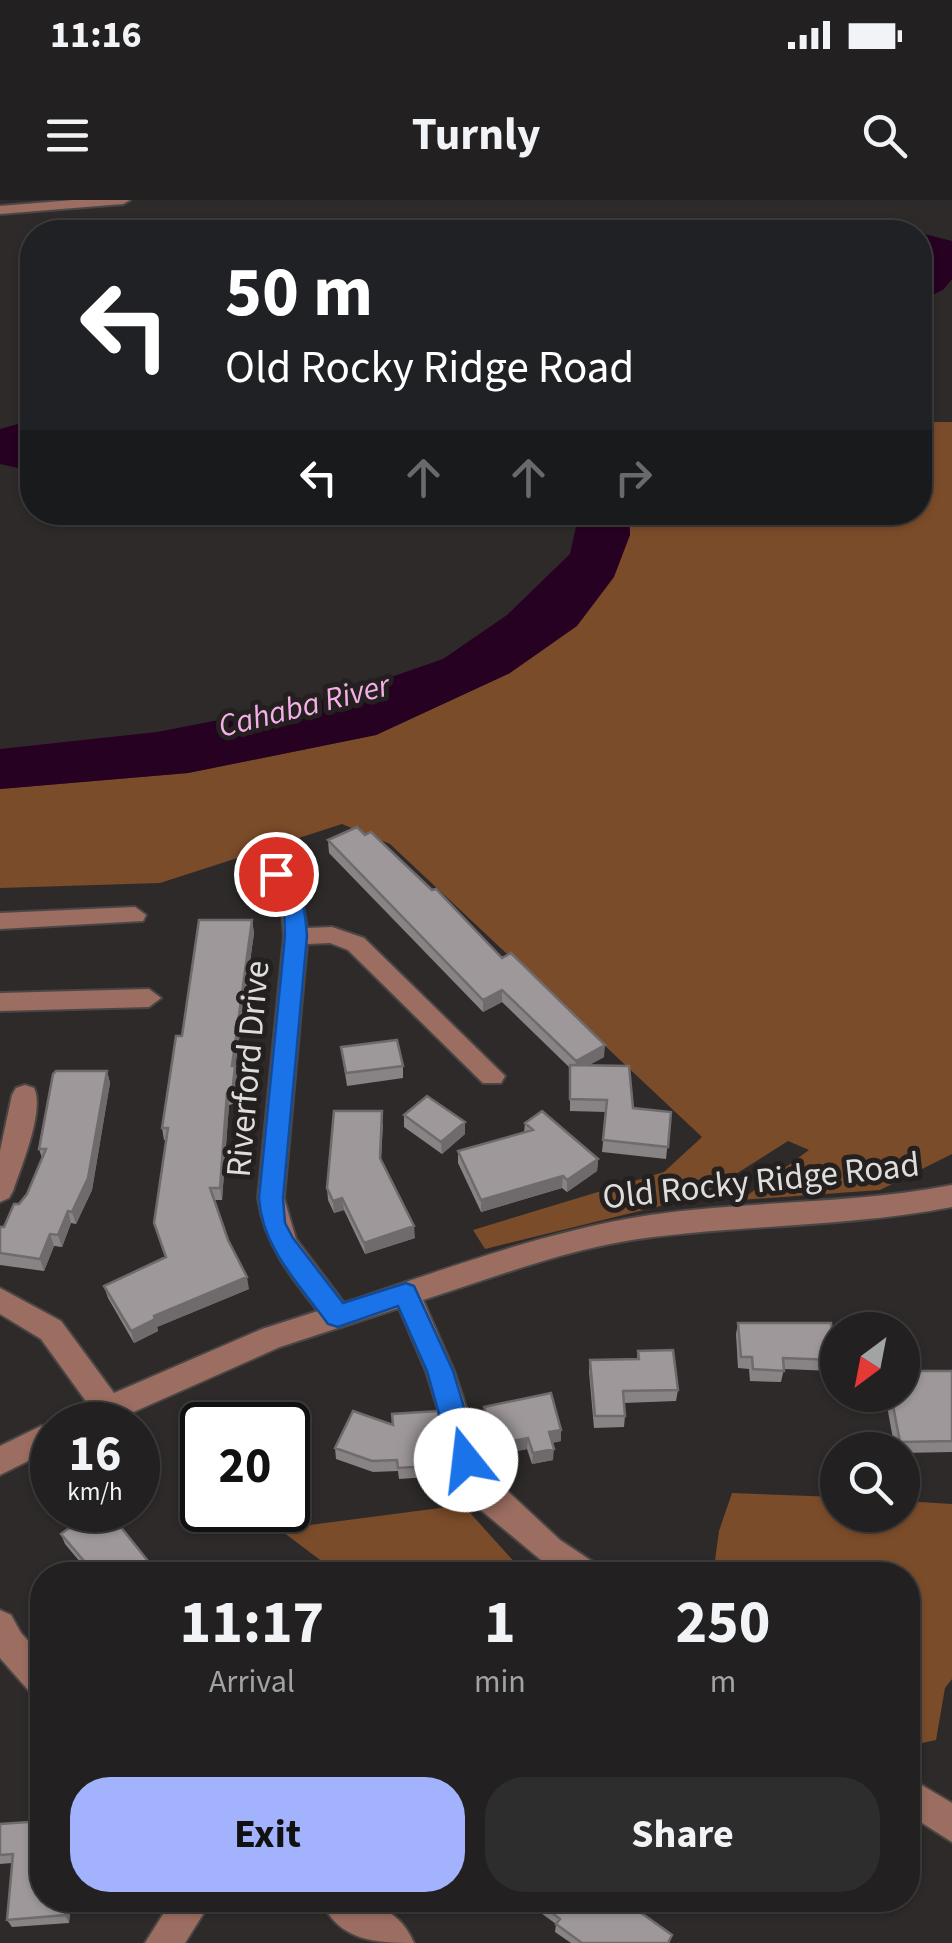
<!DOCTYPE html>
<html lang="en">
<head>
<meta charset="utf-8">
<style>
	body { margin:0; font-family:"Source Sans 3",sans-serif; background:#2e2d2d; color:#f1f3f6; height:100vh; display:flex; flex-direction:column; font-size:38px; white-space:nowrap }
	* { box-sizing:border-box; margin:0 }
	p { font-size:32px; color:#a2a3a5 }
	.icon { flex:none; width:55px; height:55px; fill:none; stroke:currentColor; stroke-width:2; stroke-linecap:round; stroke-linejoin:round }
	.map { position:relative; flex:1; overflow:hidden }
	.panel { position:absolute; left:30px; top:1362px; width:890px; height:350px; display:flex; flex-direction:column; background:#222020; border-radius:40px; box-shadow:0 2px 8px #0004,0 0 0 2px #3f3e3e }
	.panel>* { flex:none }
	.guide { position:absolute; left:20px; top:20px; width:912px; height:305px; border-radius:40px; box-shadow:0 2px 8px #0004,0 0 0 2px #3f3e3e; background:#202124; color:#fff; overflow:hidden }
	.needle { width:65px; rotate:212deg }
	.tools { position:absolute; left:820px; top:1112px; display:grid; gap:20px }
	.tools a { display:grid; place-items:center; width:100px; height:100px; border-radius:50%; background:#222020; box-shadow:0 2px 8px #0004,0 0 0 2px #3f3e3e; font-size:50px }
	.speed { position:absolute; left:30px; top:1202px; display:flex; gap:20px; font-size:50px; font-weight:700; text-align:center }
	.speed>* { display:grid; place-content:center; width:130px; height:130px; border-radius:50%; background:#222020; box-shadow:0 2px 8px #0004,0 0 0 2px #3f3e3e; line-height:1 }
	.speed small { font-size:25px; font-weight:400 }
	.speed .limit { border:5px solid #111; border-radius:15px; background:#fff; color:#111 }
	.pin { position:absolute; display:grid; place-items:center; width:85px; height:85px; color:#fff; margin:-42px; border:5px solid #fff; border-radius:50%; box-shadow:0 2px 10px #0007 }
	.me { position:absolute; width:110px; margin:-55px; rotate:344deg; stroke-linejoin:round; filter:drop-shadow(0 0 8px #0008) }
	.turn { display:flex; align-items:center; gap:35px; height:210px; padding:0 40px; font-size:45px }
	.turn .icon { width:130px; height:130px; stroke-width:2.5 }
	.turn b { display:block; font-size:70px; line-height:85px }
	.lanes { display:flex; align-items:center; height:95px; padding:0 40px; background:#0003; justify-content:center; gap:50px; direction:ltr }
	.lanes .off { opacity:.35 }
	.eta { display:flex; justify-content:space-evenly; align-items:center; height:170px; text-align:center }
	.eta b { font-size:60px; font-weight:700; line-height:70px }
	.cta { display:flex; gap:20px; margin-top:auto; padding:20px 40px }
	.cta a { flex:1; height:115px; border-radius:40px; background:#a2b2fd; color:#111; font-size:40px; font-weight:700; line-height:115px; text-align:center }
	.cta a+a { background:#2e2d2d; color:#f1f3f6 }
	.status { display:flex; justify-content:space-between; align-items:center; height:70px; padding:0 50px; background:#222020; direction:ltr }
	.status svg { height:28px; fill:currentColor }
	header { display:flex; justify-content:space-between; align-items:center; height:130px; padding:0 40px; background:#222020; font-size:45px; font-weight:700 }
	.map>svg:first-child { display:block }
	.forest { fill:#7b4c2a }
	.water { fill:#270121 }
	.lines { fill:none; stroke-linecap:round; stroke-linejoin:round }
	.minor-casing { stroke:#4a4646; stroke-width:4 }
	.minor { fill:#9c6d61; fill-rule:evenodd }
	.wall { fill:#888384 }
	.shaded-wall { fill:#6f6a6c }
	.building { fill:#9e989a; stroke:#6f6a6c; stroke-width:2.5 }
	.route { fill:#1a73e8; stroke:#114b97; stroke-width:2.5 }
	.labels { text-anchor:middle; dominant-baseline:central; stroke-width:10; stroke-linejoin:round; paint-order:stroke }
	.far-water-label { font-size:32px; font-style:italic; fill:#f7afe7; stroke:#242020 }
	.street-label { font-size:35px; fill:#dfdcdc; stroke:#242020 }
</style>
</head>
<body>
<div class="status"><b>11:16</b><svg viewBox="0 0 49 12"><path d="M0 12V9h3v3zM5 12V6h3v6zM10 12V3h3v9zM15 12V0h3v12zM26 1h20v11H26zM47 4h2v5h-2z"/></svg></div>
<header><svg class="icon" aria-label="menu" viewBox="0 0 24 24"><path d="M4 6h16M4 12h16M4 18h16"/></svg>Turnly<svg class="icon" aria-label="search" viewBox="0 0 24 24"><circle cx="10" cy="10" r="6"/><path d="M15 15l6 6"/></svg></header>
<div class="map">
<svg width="952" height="1743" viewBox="0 0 952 1743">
	<rect width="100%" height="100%" fill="#2e2a2a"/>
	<path class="forest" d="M920,222h32v732l-72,36 -139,10 68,-50 -21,-9 -87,55 -216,53 -12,-19 191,-58 38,-35 -312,-293 -48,-20 -182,59 -160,5v-99l188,-16 188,-38 134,-62 120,-138 -1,-22 291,-1z
		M732,1293l105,4 1,18h64l1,-14 49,3v175l-7,9 -9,52 -28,6v-171h-195l6,-44z
		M463,1305l63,70h-186l-61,-46z"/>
	<path class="water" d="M920,33l32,8v38l-8,10 -24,13z
		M32,220v51l-32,-7v-35z
		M579,313h50l1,22 -16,42 -37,49 -67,47 -134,62 -188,38 -188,16v-40l157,-17 174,-34 112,-39 64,-44 63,-61z"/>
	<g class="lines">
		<defs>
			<path id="minor" d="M73,0h57l-7,4 -123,10v-8z
				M276,666l8,2 17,27 6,33 25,-1 32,11 141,138 -4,7h-18l-135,-133 -18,-7 -23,1 -23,254 12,41 48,64c99,-33 201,-72 306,-88 101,-15 200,-10 302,-30v22c-99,19 -199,18 -299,30 -78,9 -155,39 -230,63l31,71 34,102 72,67 36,24 5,11h-42l-83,-69 -16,-26 -34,-109 -27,-63 -119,39 -176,78h-52v24l-52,26v-29l41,-20 17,-2 3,-8 27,-12 -47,-65 -41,-25v-26l61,33 53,72 148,-64 56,-18c-28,-35 -54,-68 -60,-113l26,-262 -3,-33 -16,-30z
				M135,707l11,8 -3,6 -143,8v-16z
				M149,789l12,9 -12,9 -149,4v-18z
				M25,885l9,3c11,22 -13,79 -21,103l-4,7 -9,4v-51l12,-56 4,-7z
				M0,1410l11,5 10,18 21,23v40l-12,-4 -30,-34z
				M908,1577l44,26v39l-44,-28z
				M172,1700h40l-27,43h-40z
				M321,1700c38,0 76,2 93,43 -38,0 -76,-2 -93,-43z"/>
		</defs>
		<use href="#minor" class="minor-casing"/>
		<use href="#minor" class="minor"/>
	</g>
	<path class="wall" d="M328,640l174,118 102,99 -15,8 44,43 38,4 -5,47 -64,-7 4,-40 -36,-1v-43l-68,-66 -19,10 -154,-159z
		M252,720l2,13 -19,135 2,11 -2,19 -2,6 -4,1 -7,95h-8l14,40 21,49 -92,38 1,4 -24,12 -26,-45 -4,-12 61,-29 -11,-34 13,-83h-3l-2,-12 20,-92z
		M341,847l62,19v12l-56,8z
		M107,871l3,12 -18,107 -16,34 -5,-1 -9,24 -8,-1 -10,25 -44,-6v-38h4l23,-33 15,-36 -3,-9z
		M404,915l61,19 -23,20 -38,-27z
		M383,923l-2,37 34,78 -50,16 -21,-44 -10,3 -6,-13 -1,-12z
		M525,923l73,36 -1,12 -30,21 -5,-4 -81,24 -23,-49v-12l66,-18z
		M738,1123l97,37 -3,11 -48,-2 -3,13 -31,-1 -1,-12 -11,-1 -2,-34z
		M638,1151l40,39 -2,11 -52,2 1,13 -1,11 -30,1 -5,-56 1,-12 47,-1z
		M952,1171v81l-50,1v-3h-7l-10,-55h17z
		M484,1207l77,34 -9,2 1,17 -21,4 -5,-15 -33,7 -10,-38z
		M335,1248l108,17v11l-44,3 -1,-8 -25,1 -37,-13z
		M61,1334l91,32 3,9h-64l-26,-31z
		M0,1624l42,76h29l-2,23 -57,4 -5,-7 5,-57 -12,1z
		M523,1700h100l47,43h-99l-16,-11 1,-8z"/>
	<path class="shaded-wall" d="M252,720l2,13 -19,135 2,11 -4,25 -2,-12 1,-26z
		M502,790v12l-19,10v-12z
		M605,845l-1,12 -29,16 1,-12z
		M107,871l3,12 -18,107 -16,34 -4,-12z
		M227,893l2,12 -7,95 -2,-12z
		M465,922v12l-23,20 -1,-12z
		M598,959l-1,12 -30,21v-12z
		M563,976l-1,12 -81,24v-12z
		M342,998l2,12 -10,3 -1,-12z
		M68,1011l3,12 -9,24 -4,-12z
		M414,1026l1,12 -50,16 -1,-11z
		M50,1034l4,12 -10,25 -4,-12z
		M247,1077l2,12 -92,38 1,4 -24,12 -3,-12 23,-15z
		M561,1230v11l-13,2 1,-11z
		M528,1238l-1,11 -33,7v-11z
		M554,1249l-1,11 -21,4 1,-11z
		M152,1366l3,9h-15z
		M66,1700h5l-2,23 -4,-8z"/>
	<path class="building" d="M357,627l8,8 6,-3 61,58 4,-1 66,69 9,-5 94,92 -29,16 -74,-71 -19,10 -155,-160z
		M199,720h53l-20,146h3l-2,19 -2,7 -4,1 -7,95h-10l18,52 19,37 -93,39 1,3 -24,12 -27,-45 62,-29 -12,-34 14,-95h-6l14,-92h6z
		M397,840l6,26 -57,7 -5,-26z
		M570,865l59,1 4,42 38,4 -3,35 -65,-7 4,-40 -37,-1z
		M56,871h51l-19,107 -16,34 -4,-1 -10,24 -8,-1 -10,25 -40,-6v-26h4l10,-23h5l8,-10 19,-45h-7l14,-75z
		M427,896l38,26 -24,20 -37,-27z
		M334,911h48l-2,47 34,68 -50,17 -22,-45 -9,3 -6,-13z
		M542,911l56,48 -31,21 -4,-4 -82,24 -23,-49 75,-21 -8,-7z
		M738,1123h93l4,37 -52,-2 1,13 -31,-2 -1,-12h-11z
		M673,1150l5,40 -55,1 2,25h-30l-5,-56 49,-1 -1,-8z
		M902,1171h50v70l-52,1 -9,-47h11z
		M551,1193l10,37 -12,2 5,17 -21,4 -5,-15 -34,7 -10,-38z
		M353,1211l40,14 -1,-11 46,-3 5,54 -45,3 -1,-8 -25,1 -37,-13z
		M94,1310h13l45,56 -12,9h-44l-35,-41z
		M42,1621v79h24l-1,15 -58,5 6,-66 -13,1v-31z
		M535,1700h88l49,35 -4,8h-86l-26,-19 4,-5z"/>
	<path class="route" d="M276,667c27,10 29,44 31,69l-24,262 2,25 8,15 50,65 63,-20 8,3 39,85 27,89 -4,9 -10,4 -10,-4 -4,-9 -25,-89 -29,-65 -60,21 -10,-3c-28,-39 -66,-76 -69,-126l26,-262 -1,-30 -18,-32z"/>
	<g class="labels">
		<g class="far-water-label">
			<text transform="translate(304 506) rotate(-14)">Cahaba River</text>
		</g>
		<g class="street-label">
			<text transform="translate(248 869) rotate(-85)">Riverford Drive</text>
			<text transform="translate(761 981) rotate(-6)">Old Rocky Ridge Road</text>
		</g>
	</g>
</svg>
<div class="tools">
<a><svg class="needle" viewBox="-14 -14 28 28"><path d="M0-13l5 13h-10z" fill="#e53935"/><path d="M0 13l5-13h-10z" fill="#a2a3a5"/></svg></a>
<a><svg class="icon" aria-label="search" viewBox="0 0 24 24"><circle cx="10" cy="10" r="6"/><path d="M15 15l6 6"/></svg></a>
</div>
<div class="speed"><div>16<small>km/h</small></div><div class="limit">20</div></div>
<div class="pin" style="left:276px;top:674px;background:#d93025"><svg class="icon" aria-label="arrive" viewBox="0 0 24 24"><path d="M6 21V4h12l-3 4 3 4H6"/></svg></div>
<svg class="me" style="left:466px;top:1260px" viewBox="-20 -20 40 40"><circle r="19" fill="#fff"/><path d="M0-13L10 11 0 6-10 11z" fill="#1a73e8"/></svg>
<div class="guide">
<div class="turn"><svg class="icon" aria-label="left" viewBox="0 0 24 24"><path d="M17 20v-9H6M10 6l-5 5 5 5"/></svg><div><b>50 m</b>Old Rocky Ridge Road</div></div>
<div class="lanes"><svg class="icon" aria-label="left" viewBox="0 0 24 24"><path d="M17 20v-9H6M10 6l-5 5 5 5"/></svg><svg class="icon off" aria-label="ahead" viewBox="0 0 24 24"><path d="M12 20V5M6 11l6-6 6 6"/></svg><svg class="icon off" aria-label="ahead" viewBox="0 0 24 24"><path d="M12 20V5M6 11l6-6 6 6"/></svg><svg class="icon off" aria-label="right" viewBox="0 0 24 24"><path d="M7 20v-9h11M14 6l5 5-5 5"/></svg></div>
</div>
<section class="panel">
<div class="eta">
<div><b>11:17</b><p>Arrival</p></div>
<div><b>1</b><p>min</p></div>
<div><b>250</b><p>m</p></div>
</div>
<div class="cta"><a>Exit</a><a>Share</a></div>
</section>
</div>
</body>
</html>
